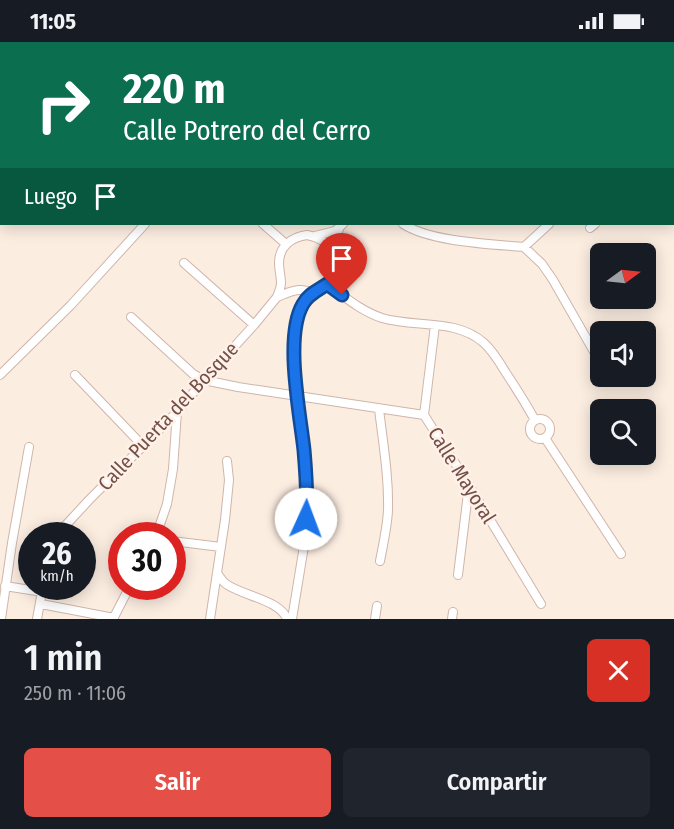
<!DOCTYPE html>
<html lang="es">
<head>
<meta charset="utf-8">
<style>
	body { margin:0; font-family:"Fira Sans Condensed",sans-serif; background:#20242c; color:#f1f3f6; height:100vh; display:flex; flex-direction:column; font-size:22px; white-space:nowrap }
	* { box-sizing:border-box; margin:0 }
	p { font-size:20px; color:#9ea1a6 }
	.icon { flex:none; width:33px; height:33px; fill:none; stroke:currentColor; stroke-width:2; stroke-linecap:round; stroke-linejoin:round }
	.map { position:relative; height:577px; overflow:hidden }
	.side { display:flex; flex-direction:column; background:#171b24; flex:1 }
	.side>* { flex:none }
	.banner { position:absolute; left:0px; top:0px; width:675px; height:183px; box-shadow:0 3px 15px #0003; background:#0b6e4f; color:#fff; overflow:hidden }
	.needle { width:39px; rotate:75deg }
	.tools { position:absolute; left:590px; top:201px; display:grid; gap:12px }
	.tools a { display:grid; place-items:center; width:66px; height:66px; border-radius:9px; background:#171b24; box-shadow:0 3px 15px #0003; font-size:30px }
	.speed { position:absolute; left:18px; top:480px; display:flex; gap:12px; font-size:30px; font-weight:700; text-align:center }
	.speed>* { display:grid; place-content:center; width:78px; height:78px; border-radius:50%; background:#171b24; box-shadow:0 3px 15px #0003; line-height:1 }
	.speed small { font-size:15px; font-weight:400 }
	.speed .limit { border:9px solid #d22; background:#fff; color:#111 }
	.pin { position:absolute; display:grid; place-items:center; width:51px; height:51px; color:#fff; margin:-62px -26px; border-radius:50% 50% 50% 0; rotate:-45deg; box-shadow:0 0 6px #0007 }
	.pin .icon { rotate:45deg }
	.me { position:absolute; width:66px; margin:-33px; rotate:2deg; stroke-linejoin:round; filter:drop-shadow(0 0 4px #0008) }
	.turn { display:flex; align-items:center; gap:21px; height:126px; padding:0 24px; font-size:27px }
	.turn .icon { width:78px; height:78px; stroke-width:2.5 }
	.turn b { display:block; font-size:42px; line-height:51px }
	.then { display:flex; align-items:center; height:57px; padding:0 24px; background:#0003; gap:12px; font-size:22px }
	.round { display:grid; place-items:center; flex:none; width:63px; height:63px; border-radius:9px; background:#20242c }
	.overview { display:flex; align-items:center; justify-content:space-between; height:102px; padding:0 24px }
	h1 { font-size:36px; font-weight:600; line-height:45px }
	.button { display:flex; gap:12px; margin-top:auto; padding:12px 24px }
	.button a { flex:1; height:69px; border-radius:9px; background:#e44f48; color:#fff; font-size:24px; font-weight:600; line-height:69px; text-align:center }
	.button a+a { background:#20242c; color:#f1f3f6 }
	.status { display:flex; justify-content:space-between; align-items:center; height:42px; padding:0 30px; background:#171b24; direction:ltr }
	.status svg { height:16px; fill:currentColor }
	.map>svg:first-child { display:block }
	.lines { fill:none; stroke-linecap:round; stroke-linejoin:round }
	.street-casing { stroke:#cfb5ac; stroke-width:10 }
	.primary-casing { stroke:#d8cecc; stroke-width:15 }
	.street { stroke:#fff; stroke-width:8 }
	.primary { stroke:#fac59a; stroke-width:12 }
	.route-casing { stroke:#114b97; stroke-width:15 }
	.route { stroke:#1a73e8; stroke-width:10 }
	.labels { text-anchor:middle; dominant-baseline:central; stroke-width:5; stroke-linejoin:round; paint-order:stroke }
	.street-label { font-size:20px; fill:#725049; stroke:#fff1e7 }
</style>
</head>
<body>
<div class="status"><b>11:05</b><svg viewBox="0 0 49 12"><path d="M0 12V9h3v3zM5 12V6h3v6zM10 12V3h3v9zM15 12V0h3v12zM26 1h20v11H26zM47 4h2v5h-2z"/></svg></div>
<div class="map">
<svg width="674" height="577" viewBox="0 0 674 577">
	<rect width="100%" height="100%" fill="#fcede1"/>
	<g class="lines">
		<defs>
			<path id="street" d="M485,0l1,2
				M580,0l1,2
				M667,0l1,2
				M161,2l1,-2
				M196,2l1,-2
				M307,2l2,-2
				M391,2l1,-2
				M618,2l2,-2
				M674,7v1
				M674,38v-1
				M0,130h2
				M674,134v-4
				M263,182l23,20
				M403,182c28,18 87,20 121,23l25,-23
				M590,186l5,-4
				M307,193c11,2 21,7 26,18 7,15 -3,35 -19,38 -4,1 -9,-1 -14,-1 -8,0 -15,4 -23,7 2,-5 4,-10 4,-14 0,-7 -2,-13 -2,-20 0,-17 13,-26 28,-28z
				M315,194l20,-5 8,-7
				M524,205l18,17 11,16 47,82
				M333,210l3,-16 4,-9
				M184,221l70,62
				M327,242c18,13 34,27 55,34 33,10 74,0 102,25 9,8 16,20 22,30 10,15 20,31 29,47
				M131,275l62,57 11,6 34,7 186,28 45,70 72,119
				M0,333l71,-70 74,-81
				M75,333l68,71
				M379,367c4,34 10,68 9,102 -1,17 -5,34 -8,50
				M424,373l11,-90
				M530 387a10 10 0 1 1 20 0a10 10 0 1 1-20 0Z
				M545,396l76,116
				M59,494l6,-10 24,-26 88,-88 27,-32 50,-55 23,-28
				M156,494l11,-32 6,-35 4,-57
				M172,499l49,6
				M217,531c3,4 5,8 9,11 17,12 54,16 61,35
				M458,533l11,-90
				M5,544l38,6
				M41,562l73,14
				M1,577l11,-76 17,-96
				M37,577l6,-33
				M113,577l17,-33
				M210,577l15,-99 4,-40 -2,-19
				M292,577l13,-79 3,-42 -4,-48 -9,-76v-41l6,-27 12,-15
				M375,577l2,-13
				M452,577l1,-7"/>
			<path id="primary" d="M174,2l1,-2
				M186,2l1,-2
				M0,141l2,-1
				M0,151l2,-1"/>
		</defs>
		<use href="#street" class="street-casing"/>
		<use href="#primary" class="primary-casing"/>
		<use href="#street" class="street"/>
		<use href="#primary" class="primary"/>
	</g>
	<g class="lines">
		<defs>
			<path id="route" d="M306,477c2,-23 0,-46 -2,-69 -4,-37 -20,-114 -1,-146 6,-11 16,-14 24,-20l15,11"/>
		</defs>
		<use href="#route" class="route-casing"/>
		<use href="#route" class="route"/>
	</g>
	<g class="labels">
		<g class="street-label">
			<text transform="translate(168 374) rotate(-47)">Calle Puerta del Bosque</text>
			<text transform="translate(462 433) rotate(58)">Calle Mayoral</text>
		</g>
	</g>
</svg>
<div class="tools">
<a><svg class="needle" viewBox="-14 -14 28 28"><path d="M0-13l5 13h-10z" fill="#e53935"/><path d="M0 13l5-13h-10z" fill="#9ea1a6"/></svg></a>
<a><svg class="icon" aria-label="sound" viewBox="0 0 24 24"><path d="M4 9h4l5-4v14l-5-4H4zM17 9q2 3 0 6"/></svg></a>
<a><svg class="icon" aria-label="search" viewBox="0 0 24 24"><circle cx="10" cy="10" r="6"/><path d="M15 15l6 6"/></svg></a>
</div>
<div class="speed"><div>26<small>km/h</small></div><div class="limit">30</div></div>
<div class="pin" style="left:342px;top:253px;background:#d93025"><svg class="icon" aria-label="arrive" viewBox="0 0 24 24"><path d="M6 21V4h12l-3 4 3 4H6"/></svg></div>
<svg class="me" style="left:306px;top:477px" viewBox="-20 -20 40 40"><circle r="19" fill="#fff"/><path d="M0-13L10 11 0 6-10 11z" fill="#1a73e8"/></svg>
<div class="banner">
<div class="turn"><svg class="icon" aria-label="right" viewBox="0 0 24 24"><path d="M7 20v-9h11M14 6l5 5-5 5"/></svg><div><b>220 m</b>Calle Potrero del Cerro</div></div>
<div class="then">Luego<svg class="icon" aria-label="arrive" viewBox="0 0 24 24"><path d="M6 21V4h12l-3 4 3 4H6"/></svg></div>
</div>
</div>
<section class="side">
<div class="overview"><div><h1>1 min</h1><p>250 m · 11:06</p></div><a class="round" style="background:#d93025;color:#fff"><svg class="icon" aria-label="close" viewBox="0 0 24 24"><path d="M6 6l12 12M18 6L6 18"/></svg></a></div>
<div class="button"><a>Salir</a><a>Compartir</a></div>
</section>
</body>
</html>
